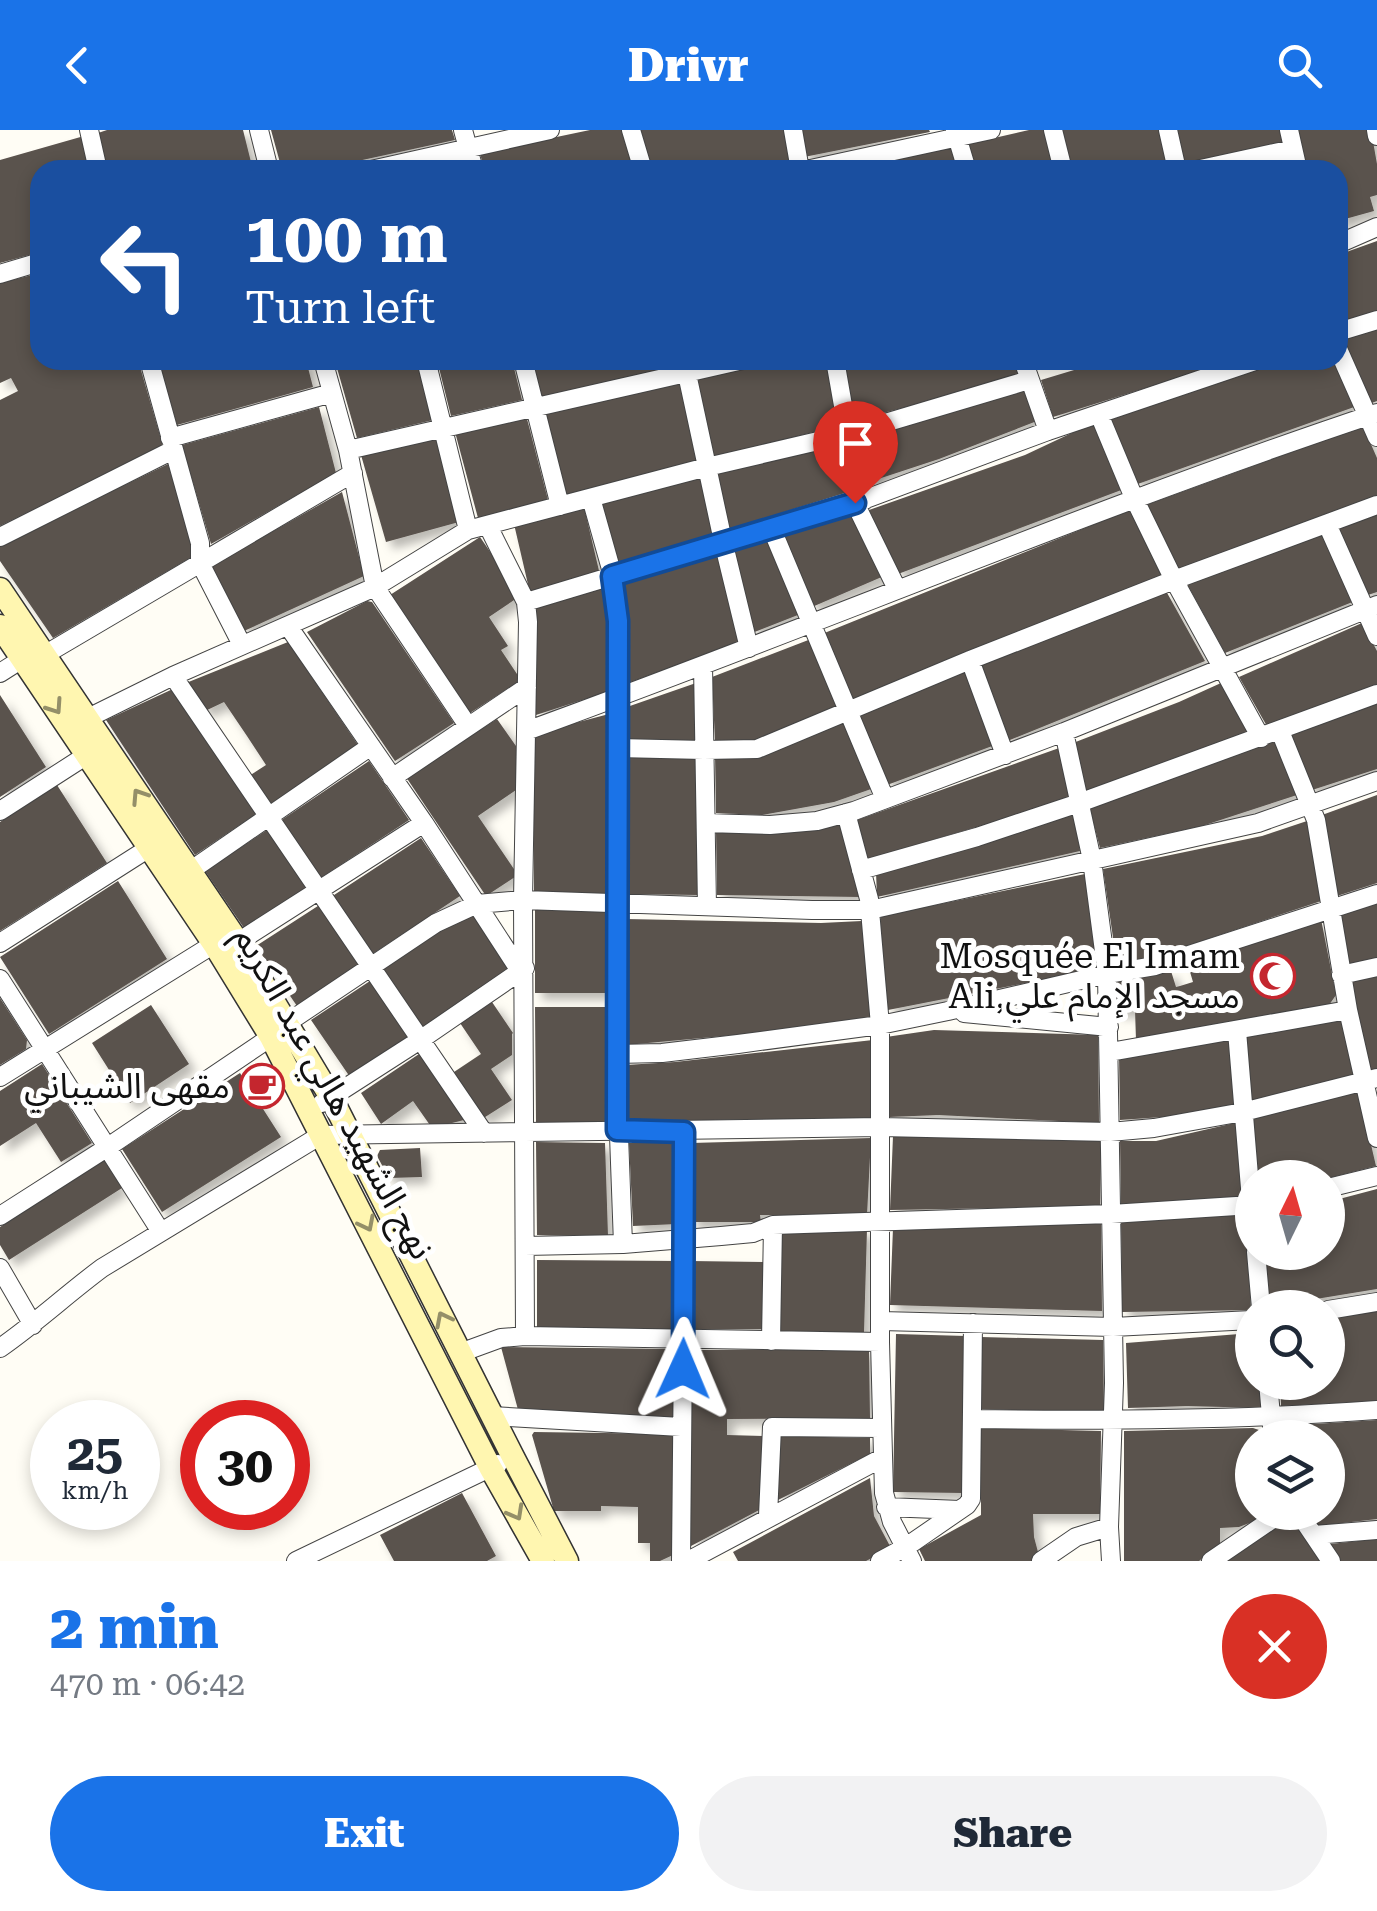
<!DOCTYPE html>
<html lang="en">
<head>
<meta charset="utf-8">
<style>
	body { margin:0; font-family:"Roboto Serif","Noto Sans Arabic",serif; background:#f2f2f3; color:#1f2937; height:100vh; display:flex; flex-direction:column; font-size:38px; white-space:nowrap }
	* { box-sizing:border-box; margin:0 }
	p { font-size:32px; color:#747a83 }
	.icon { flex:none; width:55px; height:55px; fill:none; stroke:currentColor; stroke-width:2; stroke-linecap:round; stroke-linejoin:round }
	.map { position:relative; height:1431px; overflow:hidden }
	.sheet { display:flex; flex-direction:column; background:#fff; flex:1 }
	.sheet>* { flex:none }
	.hud { position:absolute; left:30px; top:30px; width:1318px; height:210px; border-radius:30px; box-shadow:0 5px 15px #0003; background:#1a4fa0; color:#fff; overflow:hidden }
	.needle { width:65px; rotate:5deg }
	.tools { position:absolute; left:1235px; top:1030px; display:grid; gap:20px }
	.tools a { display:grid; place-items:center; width:110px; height:110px; border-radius:50%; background:#fff; box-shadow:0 5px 15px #0003; font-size:50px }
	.speed { position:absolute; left:30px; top:1270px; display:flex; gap:20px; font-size:50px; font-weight:700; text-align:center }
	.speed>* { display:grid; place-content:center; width:130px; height:130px; border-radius:50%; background:#fff; box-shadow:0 5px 15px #0003; line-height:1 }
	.speed small { font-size:25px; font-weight:400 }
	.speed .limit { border:15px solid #d22; background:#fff; color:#111 }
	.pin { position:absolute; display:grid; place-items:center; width:85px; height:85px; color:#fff; margin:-102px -42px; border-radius:50% 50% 50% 0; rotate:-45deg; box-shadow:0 0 10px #0007 }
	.pin .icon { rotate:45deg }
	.me { position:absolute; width:110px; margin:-55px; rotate:1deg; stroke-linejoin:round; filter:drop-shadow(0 0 8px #0008) }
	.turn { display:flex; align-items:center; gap:35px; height:210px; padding:0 50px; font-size:45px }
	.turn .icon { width:130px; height:130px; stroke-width:2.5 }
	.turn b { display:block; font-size:70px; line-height:85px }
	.round { display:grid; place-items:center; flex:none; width:105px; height:105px; border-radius:52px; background:#f2f2f3 }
	.overview { display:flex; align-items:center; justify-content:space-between; height:170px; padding:0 50px }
	h1 { font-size:60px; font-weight:800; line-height:75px; color:#1a73e8 }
	.primary-button { display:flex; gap:20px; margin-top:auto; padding:20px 50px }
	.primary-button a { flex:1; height:115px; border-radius:60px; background:#1a73e8; color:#fff; font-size:40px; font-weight:800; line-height:115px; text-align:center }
	.primary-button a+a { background:#f2f2f3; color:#1f2937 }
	header { display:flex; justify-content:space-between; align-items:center; height:130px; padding:0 50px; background:#1a73e8; color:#fff; font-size:45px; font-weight:800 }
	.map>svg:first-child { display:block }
	.building { fill:#5a524d; filter:url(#shadow) }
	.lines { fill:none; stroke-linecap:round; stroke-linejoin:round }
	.minor-casing { stroke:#444; stroke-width:20 }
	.secondary-casing { stroke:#333; stroke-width:25 }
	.minor { stroke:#fff; stroke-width:18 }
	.secondary { stroke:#fff6b0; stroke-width:22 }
	.oneway { stroke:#948f68 }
	.route-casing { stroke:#114b97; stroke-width:25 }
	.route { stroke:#1a73e8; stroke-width:18 }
	.labels { text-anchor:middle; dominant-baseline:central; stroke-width:10; stroke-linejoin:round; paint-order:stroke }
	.poi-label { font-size:35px; fill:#111; stroke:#fff; text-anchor:end }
	.street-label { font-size:35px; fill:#111; stroke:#fff }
</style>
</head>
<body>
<header><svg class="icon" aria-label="back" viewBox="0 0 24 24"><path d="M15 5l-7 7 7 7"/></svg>Drivr<svg class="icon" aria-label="search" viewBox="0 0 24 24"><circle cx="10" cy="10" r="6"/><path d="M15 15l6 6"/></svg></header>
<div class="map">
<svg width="1377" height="1431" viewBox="0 0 1377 1431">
	<defs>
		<filter id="shadow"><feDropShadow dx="7" dy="7" stdDeviation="5" flood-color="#0004"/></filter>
	</defs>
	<rect width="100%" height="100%" fill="#fffdf5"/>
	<path class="building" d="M107,0h136l10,40h-146l-9,-37z
		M271,0h181l3,10 -139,30h-34z
		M590,0h35l10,40h-151l-4,-17z
		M639,0h147l7,32 -37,8h-107z
		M799,0h130l1,2 -126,25z
		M1029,0h17l14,40h-85l-7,-26z
		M1057,0h104l6,30 -18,4 1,6h-83z
		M1175,0h109l3,13 -105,24z
		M1296,0h75l6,34v31l-7,2 4,14 -36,10v-51h-34z
		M84,6l8,34h-52v82l-40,11v-103z
		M952,17l7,23h-105v-2z
		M1290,26l3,14h-58z
		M461,27l3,13h-53z
		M1377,111v72l-39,13v-71z
		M40,143v87h98l25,86 -163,80v-126l18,-9 -7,-13 -11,5v-100z
		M1377,199v72l-8,3 -27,-64z
		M158,230h148l7,27 -136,38z
		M371,230h46l16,60 -76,18 -20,-70z
		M437,230h75l10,40 -71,16z
		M532,230h146l2,6 -139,31z
		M774,230h55l12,65 -129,33 -18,-80z
		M841,230h176l5,17 -170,44z
		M1083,230h132l1,6 -163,51 -12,-37 43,-13z
		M1283,230h52l22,46 -222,79 -26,-65z
		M683,250l17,81 -134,34 -21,-84z
		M1026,259l11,32 -98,38 -73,24 -11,-42z
		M319,277l17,66 -125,71 -29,-99z
		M526,285l22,85 -70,18 -23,-86z
		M1093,293l5,2 26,64 -226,85 -29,-64 156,-55z
		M1363,296l14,32v41l-198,72 -36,-65z
		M437,306l22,86 -73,20 -25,-87z
		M840,313l6,25 3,-1 5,23 -127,40 -13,-57z
		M168,334l27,91 -142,83 -53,-77v-16z
		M702,347l13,56 -99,31 -14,-61z
		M342,362l22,84 -120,55 -36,-63z
		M584,377l16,68 -70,18 -16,-69z
		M1132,379l31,66 -313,126 -28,-67z
		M1377,382v80l-12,4 -29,-69z
		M851,384l22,46 3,-2 8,18 -72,31 -31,-73z
		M1323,402l32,69 -130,52 -39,-71z
		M480,407l40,59 -31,21 19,29 -7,4 20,30 -51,33 -80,-118z
		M771,407l32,76 -51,20 -21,-85z
		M719,425l21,87 -115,42 -4,-104z
		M608,456l-1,106 -71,23 -1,-108z
		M1166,461l39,70 -200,81 -27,-77z
		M367,471l5,1 82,121 -59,38 -88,-129z
		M1362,493l15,28v36l-109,41 -29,-51z
		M811,509l29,69 -77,32 -48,2 -3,-65z
		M288,512l70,103 -89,60 -20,-29 17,-11 -19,-29 -23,-34 -19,9 -19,-28z
		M967,540l28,75 -108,40 -32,-73z
		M696,553l1,61 -70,-2v-35z
		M1221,553l28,52 -163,59 -13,-51 106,-41z
		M175,558l84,124 -64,43 -89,-135z
		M0,565l46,72 -46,30z
		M1377,572v67l-68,22 -20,-56z
		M609,584l-3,180 -72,-1 -1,-159z
		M844,588l30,70 -40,14 -72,13 -46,-2 -1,-57z
		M497,589l19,27v44l-38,26 40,59 -32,21 -80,-119z
		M1276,609l21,56 -95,31 -102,22 -11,-42z
		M1062,617l10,52 -208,61 -10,-39z
		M627,624l70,2 2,139 -73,-1z
		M369,631l40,59 -90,59 -39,-58z
		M57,655l50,78 -107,68v-109z
		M1377,665v88l-43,14 -12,-82z
		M1074,682l6,39 -203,46 -1,-25z
		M1310,690l14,80 -170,57 -37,8 -14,-96 159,-33z
		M845,694l15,73 -143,-2 -1,-63 40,2 38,-2z
		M270,698l39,58 -65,42 -39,-57z
		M421,708l39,58 -89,59 -40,-58z
		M1085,744l13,95 -210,41 -8,-91 2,-3z
		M118,751l49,78 -118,75 -49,-77z
		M1377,770v61l-30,7 -10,-54z
		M321,774l41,59 -65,43 -41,-60z
		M535,778h72l-1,85h-71z
		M471,781l39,58 -89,60 -40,-59z
		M626,789l195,4 41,-2 9,96 -104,15 -141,13z
		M1321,789l15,76 -7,10 -193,35 -1,-30 -19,2 -1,-32 56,-9 5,16 4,-1 13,-4 -5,-17z
		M1377,843v98l-9,3 -19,-95z
		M373,849l38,57 -61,41 -39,-57z
		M0,868l27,42 -1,9 -26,16z
		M492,872l21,31 -1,1v21l-21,14 21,31 -30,19 -31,-45 30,-20 -21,-31z
		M151,875l38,59 -59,39 -38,-60z
		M535,877h73v116h-72z
		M1343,888l12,59 -109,25 -4,-65z
		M934,900l164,5 1,88 -161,-8 -48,2 -4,-80z
		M1233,909l5,66 -48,10 -70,5 -1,-64z
		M873,910l-1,78 -244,3 -3,-56 50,-3z
		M422,922l46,67 -36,9 -19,-27 -32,23 -20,-31z
		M42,934l50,79 -31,19 -25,-39 -36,23v-55z
		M240,943l41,64 -119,75 -40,-63z
		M1358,959l18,77 -47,12h-73l-6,-60z
		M1239,992l6,76 -124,6 -1,-63h36z
		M1000,1005l101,6 -1,65 -210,4 3,-74z
		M871,1008l-4,77h-107l1,7h-71l1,-79z
		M536,1012l69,1 3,93 -71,-1z
		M629,1013h49l-1,81 -44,2z
		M420,1018l2,29 -33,1 -12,-22 3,-6z
		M104,1030l18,28 -113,72 -9,-15v-18z
		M1377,1059v100l-110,18 -6,-55h67v-50z
		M1246,1084l5,96 -129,2 -1,-92z
		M1101,1091l1,90 -212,-6 3,-77z
		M867,1099l-3,104 -84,-2 2,-101z
		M537,1130l141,1 1,71 -142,-3z
		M690,1131l73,1v67h-73z
		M1377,1181v90l-96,5 -1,-24h48v-63z
		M1252,1203v49h8l1,26 -74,-2 -59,2 -2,-65z
		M896,1204l70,2 -3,157 -70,-1z
		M981,1207l122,3 1,73 -123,-4z
		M501,1217l175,2 -2,70 -154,-2z
		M869,1219l1,69 -143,1v16l36,1v72l-72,38 -1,-196z
		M1377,1290v99l-60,7 -4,-14h15v-74h-44l-1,-12z
		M981,1298l120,3 -1,83h-67l1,23 4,15 -6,9h-107l-6,-12 62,-34z
		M1253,1298l9,3v7h-10v74h13v5l-26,10 -19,1v16l-21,17h-75v-130z
		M534,1302l140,2 -1,121 -13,6h-10v-18h-12v-36l-37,-1v5h-47l-22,-76z
		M778,1306l92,2v16l-94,47z
		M870,1348l4,38 17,32 -25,13h-128l-5,-9z
		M462,1363l34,63 -9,5h-93l-14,-26z
		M1291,1385l32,46h-101z
		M1377,1409v22h-37l-10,-17z"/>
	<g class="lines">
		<defs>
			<path id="minor" d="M89,0l9,40
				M259,0l10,40
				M463,0l11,40
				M631,0l12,40
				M793,0l7,40
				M955,0l12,40
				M1053,0l10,40
				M1168,0l9,40
				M1289,0l9,40
				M1376,0l1,6
				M371,40l179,-40
				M806,40l185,-40
				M1196,40l97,-21
				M1338,114l39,-17
				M0,144l40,-12
				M1338,202l39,-12
				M1338,219l39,88
				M149,230l51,183v20l42,82
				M323,230l25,90 27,137 93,139
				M426,230l42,170
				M523,230l37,146
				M684,230l39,181 26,107
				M835,230l13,74 17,66
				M1023,230l25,71
				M1099,284l35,84 40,82 87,158
				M170,308l162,-45
				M348,320l395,-90
				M591,368l22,78 4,45 -1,433 7,190
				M855,373l42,86
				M1327,394l50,112
				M488,396l38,76 2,20 -5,278 2,436
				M771,397l114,272
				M0,407l173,-87
				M526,472l329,-99 193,-72 210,-71
				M288,496l136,197 96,148
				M46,524l307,-181
				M970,530l35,95
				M703,535l4,241
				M0,543l22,-14
				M173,546l311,457
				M88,588l85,-42 202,-89 93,-57 239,-63 141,-33 181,-54
				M526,601c285,-103 563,-222 851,-318
				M1280,601l36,89 32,190 29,128
				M1064,602l28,128 15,114 7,409 -5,144 2,34
				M618,618l86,2 53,-1 213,-89 204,-80 203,-75
				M392,648l135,-91
				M0,681l87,-56
				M846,683l23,86 11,126v317l4,151 8,29 20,39
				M706,693l64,2 47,-4 37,-10 210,-79 313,-127
				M861,740l116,-33 102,-34 298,-109
				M190,741l181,-125
				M238,812l186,-119
				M0,813l149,-95
				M1341,845l36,-8
				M0,849l161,253
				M964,883l145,14
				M287,893l149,-100 41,-19 46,-4 289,10h58l388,-87 119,-42
				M1237,901l15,181
				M1110,922l238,-42
				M616,924l46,-1 76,-9 142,-19 68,-14 159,-37 48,-8 222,-72
				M0,947l214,-133
				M322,973l98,-63 105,-72
				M1328,1058l49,-12
				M0,1086l108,-69 163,-110
				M525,1116l98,-2 98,-8 32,-3 20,-8 338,-11 141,-9
				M1256,1122l5,56
				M0,1138l33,57
				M1328,1180l49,-8
				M881,1191l232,6 139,-7
				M771,1211l2,-116
				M0,1218c36,-25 67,-54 102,-80l219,-133 560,-8 229,5 44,-4 89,-16 134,-34
				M460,1223l41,-15 24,-2 355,6
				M1268,1252l5,56
				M492,1286l189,11
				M972,1289c136,2 270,1 405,-9
				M886,1377l74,3
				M1298,1382l33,49
				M768,1386l4,-89 109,1
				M1314,1405l63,-5
				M296,1431l202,-97
				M681,1431l4,-429
				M688,1431l194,-103
				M880,1431l26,-14 61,-42 4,-6 2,-176
				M1041,1431l35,-24 33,-10
				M1211,1431l66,-45"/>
			<path id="secondary" d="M0,459l238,353 94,157 181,358 54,104
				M0,496l214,318 57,93 219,430 53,94"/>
		</defs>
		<use href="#minor" class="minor-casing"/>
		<use href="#secondary" class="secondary-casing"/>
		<use href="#minor" class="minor"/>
		<use href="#secondary" class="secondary"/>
	</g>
	<defs><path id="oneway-chevron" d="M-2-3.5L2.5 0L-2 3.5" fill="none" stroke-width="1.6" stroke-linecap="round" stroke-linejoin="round" transform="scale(2.5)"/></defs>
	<g class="oneway">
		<use href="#oneway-chevron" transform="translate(55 577) rotate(56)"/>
		<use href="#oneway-chevron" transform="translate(139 666) rotate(-123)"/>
		<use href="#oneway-chevron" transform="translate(367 1094) rotate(63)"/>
		<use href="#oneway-chevron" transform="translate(443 1189) rotate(-117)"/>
		<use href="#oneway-chevron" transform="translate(516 1383) rotate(61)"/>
	</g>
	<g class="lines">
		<defs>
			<path id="route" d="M683,1239l1,-237 -67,-2 1,-509 -6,-45 243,-73"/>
		</defs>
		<use href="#route" class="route-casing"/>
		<use href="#route" class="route"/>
	</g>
	<defs>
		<symbol id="mosque-ring" viewBox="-11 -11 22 22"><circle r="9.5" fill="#fff" stroke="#c4262e" stroke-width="1.5"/><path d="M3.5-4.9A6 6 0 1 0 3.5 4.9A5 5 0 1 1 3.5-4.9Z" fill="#c4262e"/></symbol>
		<symbol id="cafe-ring" viewBox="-11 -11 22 22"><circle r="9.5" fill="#fff" stroke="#c4262e" stroke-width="1.5"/><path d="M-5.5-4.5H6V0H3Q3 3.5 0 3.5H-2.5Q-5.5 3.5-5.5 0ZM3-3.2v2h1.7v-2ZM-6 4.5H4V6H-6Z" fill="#c4262e"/></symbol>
	</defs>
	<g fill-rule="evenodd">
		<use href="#mosque-ring" x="1248" y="821" width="50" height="50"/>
		<use href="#cafe-ring" x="237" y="931" width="50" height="50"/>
	</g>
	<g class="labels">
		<g class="poi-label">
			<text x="1240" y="826">Mosquée El Imam<tspan x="1240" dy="40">Ali,مسجد الإمام علي</tspan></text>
			<text x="230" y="956">مقهى الشيباني</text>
		</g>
		<g class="street-label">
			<text transform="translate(334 963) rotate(61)">نهج الشهيد هالي عبد الكريم</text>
		</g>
	</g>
</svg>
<div class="tools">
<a><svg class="needle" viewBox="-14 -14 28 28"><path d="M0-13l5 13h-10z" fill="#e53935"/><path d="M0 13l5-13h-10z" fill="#747a83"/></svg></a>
<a><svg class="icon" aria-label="search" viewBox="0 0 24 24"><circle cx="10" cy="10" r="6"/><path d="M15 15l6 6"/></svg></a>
<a><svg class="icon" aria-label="layers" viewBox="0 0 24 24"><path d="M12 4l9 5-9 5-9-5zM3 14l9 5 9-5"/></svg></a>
</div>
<div class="speed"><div>25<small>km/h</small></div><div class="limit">30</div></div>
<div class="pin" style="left:855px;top:373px;background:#d93025"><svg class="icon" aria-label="arrive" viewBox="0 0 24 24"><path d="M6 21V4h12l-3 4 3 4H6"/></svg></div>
<svg class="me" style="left:683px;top:1239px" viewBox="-20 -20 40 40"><path d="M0-17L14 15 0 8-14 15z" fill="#1a73e8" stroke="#fff" stroke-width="4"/></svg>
<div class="hud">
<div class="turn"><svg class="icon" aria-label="left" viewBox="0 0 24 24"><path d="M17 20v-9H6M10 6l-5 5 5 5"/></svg><div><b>100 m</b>Turn left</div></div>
</div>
</div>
<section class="sheet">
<div class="overview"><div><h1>2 min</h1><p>470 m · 06:42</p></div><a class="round" style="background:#d93025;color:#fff"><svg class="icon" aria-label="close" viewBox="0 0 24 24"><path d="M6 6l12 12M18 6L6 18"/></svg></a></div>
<div class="primary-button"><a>Exit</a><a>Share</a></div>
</section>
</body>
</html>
